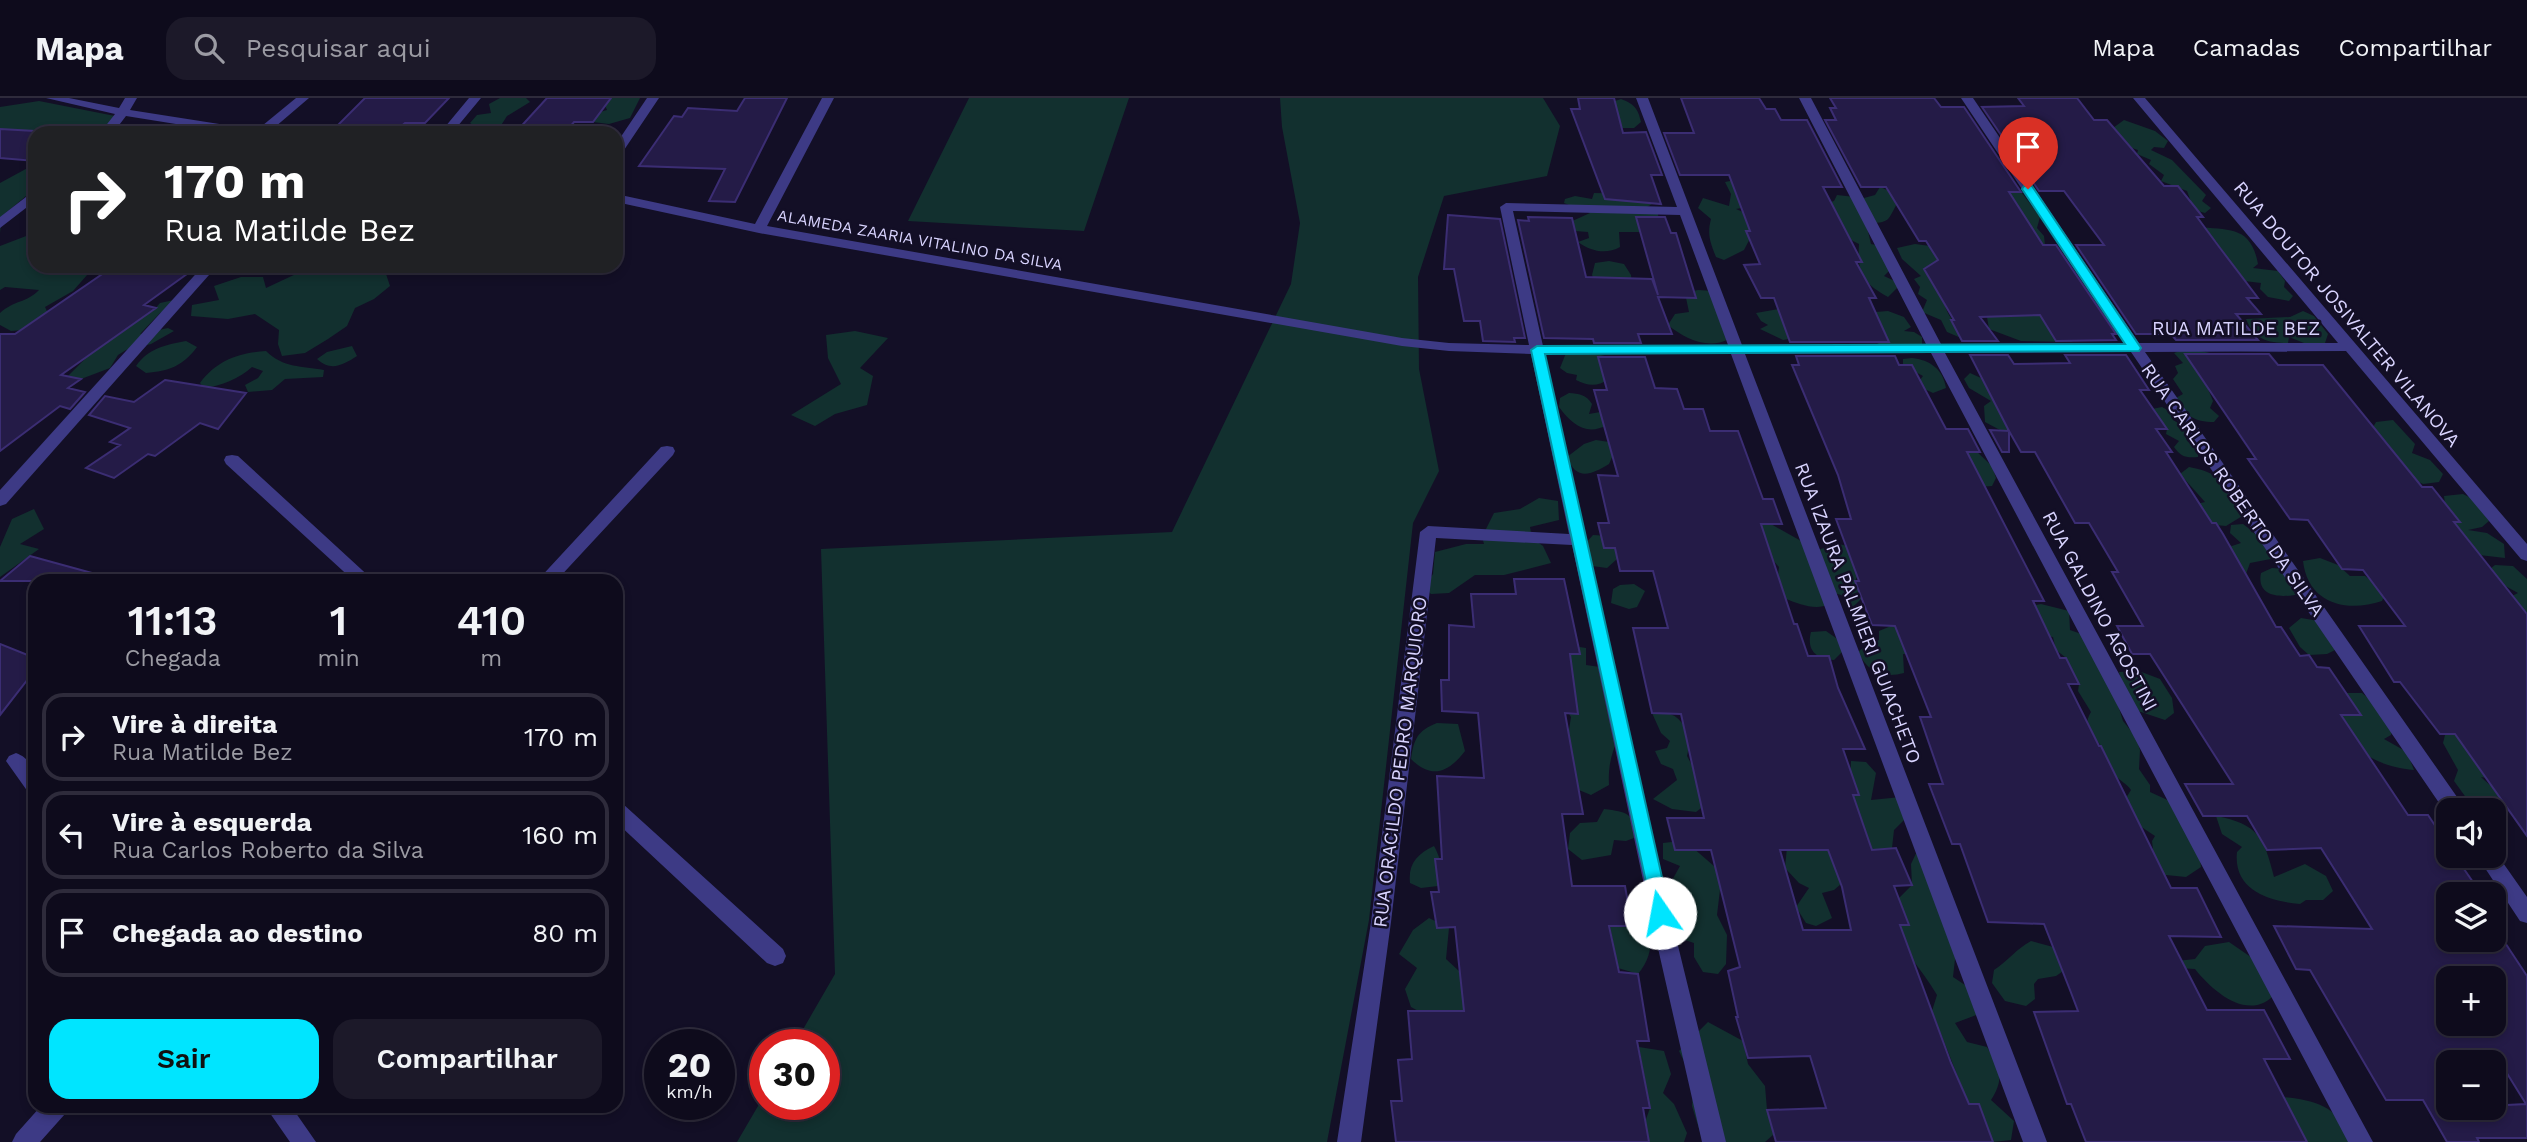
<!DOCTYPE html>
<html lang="pt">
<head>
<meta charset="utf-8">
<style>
	body { margin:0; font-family:"Work Sans",sans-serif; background:#1c1929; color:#f1f3f6; height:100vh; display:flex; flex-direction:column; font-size:26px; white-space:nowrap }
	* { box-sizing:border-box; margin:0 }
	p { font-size:23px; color:#9b9ba3 }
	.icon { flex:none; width:38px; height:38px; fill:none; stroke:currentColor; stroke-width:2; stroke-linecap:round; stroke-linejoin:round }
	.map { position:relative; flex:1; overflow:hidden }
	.details { position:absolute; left:28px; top:476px; width:595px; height:539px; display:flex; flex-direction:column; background:#0e0b1c; border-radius:21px; box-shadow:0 4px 10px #0003,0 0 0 2px #2e2b3b }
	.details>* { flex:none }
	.hud { position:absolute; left:28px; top:28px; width:595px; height:147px; border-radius:21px; box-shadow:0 4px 10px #0003,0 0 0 2px #2e2b3b; background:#202124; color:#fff; overflow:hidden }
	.controls { position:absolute; left:2436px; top:700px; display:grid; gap:14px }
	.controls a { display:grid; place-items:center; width:70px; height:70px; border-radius:14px; background:#0e0b1c; box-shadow:0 4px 10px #0003,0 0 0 2px #2e2b3b; font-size:35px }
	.speed { position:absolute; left:644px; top:931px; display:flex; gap:14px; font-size:35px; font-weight:700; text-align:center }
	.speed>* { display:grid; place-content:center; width:91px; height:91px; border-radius:50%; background:#0e0b1c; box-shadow:0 4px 10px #0003,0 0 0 2px #2e2b3b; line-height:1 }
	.speed small { font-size:18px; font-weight:400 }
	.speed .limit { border:10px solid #d22; background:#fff; color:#111 }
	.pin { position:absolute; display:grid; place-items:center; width:60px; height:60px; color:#fff; margin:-72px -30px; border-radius:50% 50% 50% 0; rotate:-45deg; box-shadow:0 0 7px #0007 }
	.pin .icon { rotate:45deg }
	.me { position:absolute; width:77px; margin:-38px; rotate:348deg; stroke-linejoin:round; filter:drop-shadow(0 0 5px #0008) }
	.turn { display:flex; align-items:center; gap:24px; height:147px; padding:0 21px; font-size:32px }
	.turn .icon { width:91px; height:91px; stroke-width:2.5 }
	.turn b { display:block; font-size:49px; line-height:60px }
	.eta { display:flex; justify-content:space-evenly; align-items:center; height:119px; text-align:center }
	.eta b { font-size:42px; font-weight:600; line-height:49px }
	.cta { display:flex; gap:14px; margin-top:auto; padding:14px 21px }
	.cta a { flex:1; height:80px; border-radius:21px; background:#00e5ff; color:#111; font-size:28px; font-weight:600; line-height:80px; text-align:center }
	.cta a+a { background:#1c1929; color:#f1f3f6 }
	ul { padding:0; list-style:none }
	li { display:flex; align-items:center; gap:21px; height:88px; margin:0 14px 10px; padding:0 7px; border:4px solid #2e2b3b; border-radius:21px }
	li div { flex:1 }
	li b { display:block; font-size:26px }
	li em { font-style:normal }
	header { display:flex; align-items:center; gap:42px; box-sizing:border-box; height:98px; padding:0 35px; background:#0e0b1c; border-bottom:2px solid #2e2b3b }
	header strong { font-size:33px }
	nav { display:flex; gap:38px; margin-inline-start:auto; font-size:24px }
	.search { width:490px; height:63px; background:#1c1929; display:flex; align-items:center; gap:18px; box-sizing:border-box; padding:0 24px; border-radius:21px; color:#9b9ba3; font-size:26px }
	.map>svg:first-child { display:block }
	.green { fill:#12302f }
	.building { fill:#241b47; stroke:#3b2d73; stroke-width:2; fill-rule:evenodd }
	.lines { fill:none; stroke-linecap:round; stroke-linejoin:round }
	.minor { fill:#3d3a85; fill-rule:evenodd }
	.route { fill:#00e5ff; stroke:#0095a6; stroke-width:2 }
	.labels { text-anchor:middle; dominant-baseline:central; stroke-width:5; stroke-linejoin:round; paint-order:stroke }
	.far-street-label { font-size:16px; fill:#d9d4ff; stroke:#130f26 }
	.street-label { font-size:19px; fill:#d9d4ff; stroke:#130f26 }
</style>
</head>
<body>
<header>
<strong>Mapa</strong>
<div class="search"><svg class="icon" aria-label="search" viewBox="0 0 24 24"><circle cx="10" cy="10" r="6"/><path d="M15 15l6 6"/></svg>Pesquisar aqui</div>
<nav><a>Mapa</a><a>Camadas</a><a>Compartilhar</a></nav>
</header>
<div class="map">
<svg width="2527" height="1044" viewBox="0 0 2527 1044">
	<rect width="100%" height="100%" fill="#130f26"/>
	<path class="green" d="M500,0h26l4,4 -23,14 -7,11 -20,3 -10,-7 7,-8 14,-2 -2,-9z
		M611,0h29l-10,20 -21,6 -16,-2v-8l14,-4 -3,-7z
		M969,0h160l-45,133 -176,-10z
		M1280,0h263l17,28 -13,50 -103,20 -26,81 1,92 20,102 -26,52 -44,397 -42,222h-590l28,-48v10h59v-59h-30l41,-71 -14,-425 351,-17 119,-248 9,-61 -18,-96z
		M1621,1c13,5 17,9 20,23l-7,6h-11l-11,-5v-21z
		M39,3l76,15c-10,23 -37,17 -58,17l2,-2 -20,-2 -39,10v-32z
		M2124,22l31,11 13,10 -4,7 -10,-1 -3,3 21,10 34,35 -4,6 9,7 -6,5 -11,-3 -7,-19 -26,-10 3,-6 -15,-11 2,-4 -14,-6 1,-4 -15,-5 -17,-12z
		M35,66v30l-9,2 -24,20 -2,17v-50z
		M1740,81l12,27 -16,3 14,6 7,10 -13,25 -20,10 -8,-3c-6,-15 -9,-23 -5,-38l-13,-11 5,-10 26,8 2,-12 -6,-12z
		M1880,89l14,6 4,9c-11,19 -7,21 -32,21l5,21 9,2 12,22 -8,8 17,8 -13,13c-25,-14 -31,-24 -29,-53l-8,-4 -26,-36 9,-3 3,-6 27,3 11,-3z
		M2011,93l11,2 18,24 -3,11 7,8 1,9 -5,9 -33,-59z
		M1594,95l52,1 6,10 -5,3 11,7 1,9 -7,9h-33l1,15c-14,8 -30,4 -42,-5l11,-4 -1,-6 -13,-1 -7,-8 22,-10 -26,-10 1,-4 10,-3 17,3z
		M35,117v51h60l-22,25 -28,16 3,6 -13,16 -24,2 -11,-6v-12c16,-14 25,-9 39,-23l-34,-3 -5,3v-44l34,-13 -8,-3 3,-13z
		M2197,129c33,3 54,-1 61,37l-5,4 25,3 7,10 -1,6 9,9 -4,5 -21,-4 -8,-8 1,-6 -25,-3 -20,-39 -14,-1z
		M1915,146l15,2 11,7c0,27 -3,57 19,75l1,10 -14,-6 -6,-12 -19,-8 5,-12 -9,-6 2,-7 -6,-8 7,-3 -19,-17 -5,-11z
		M1609,163l15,3 7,11 1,9 -35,2 -5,-11 3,-12z
		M313,168h46v3l27,5 4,12 -16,13 -19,9 -8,18 -19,13 -23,14 -23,3 -4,-12 1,-14 -24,-16 -27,5 -37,-3 1,-11 27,-5 -5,-14 27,-9h22l3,11z
		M1996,186l81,55 -6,3 -50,-1 -32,-12 -2,-12z
		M1698,192l15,1 16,48c-21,11 -44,0 -61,-14l7,-11 14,-2 -4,-19z
		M174,202l3,7 -17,6 -20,21 28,-6 6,3 -23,13 -25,6 -8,5 -8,13 -29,11 -13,-3 33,-33 18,-8 7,-10 27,-14 7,-8z
		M1784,210l5,31 -6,1 -23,-11 8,-4 -7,-4 -5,-8z
		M1888,213l16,6 7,10 -7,4 10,1 8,5v9h-39l-16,-8 4,-19 5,-7z
		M2303,213l11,5 14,18 -3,9h-21l-15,-6 -1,6c-21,0 -34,-4 -42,-24l44,-2z
		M855,233l33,7 -28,30 13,8 -6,29 -32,9 -20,12 -24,-11 50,-31 -13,-26 -2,-23z
		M186,243l11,6c-14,19 -28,24 -51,26l-10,-7c13,-18 29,-21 50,-25z
		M352,248l5,10c-14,9 -26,16 -40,3l10,-7z
		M2188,250l22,5 11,8 -16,21 8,19 -3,7 9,8 -5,6c-20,0 -29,-7 -40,-23l9,-5 -10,-15 5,-6 -3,-7 8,-3 -9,-10z
		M266,253c17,17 36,15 58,19l-1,7 -38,2 -13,11 -24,2 -3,-7 13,-7 5,-7 -11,-4c-12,11 -31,19 -48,21l-4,-5c17,-23 39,-30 66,-32z
		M1577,254c14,4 24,0 37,8l-5,19c-12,8 -21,7 -33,1l1,-5 -10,-2 -7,-5 6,-15z
		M1912,260c18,2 31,11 34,30l-13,5 -17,-8 7,-9 -20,-11v-6z
		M1970,275l11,5 7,12 12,1 5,18 -7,2 12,11 -1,9 -9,-1 -15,-8 -1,-16 7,-5 -22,-13 -5,-9z
		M1569,295c10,1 17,1 23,11l-3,10 17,-3 1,14c-20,11 -35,0 -48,-18l1,-9z
		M2162,309l9,5 2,8 10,6 4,15 11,6v10c-12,1 -17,0 -24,-10l5,-6 -13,-7 1,-5 -15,-20z
		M2393,322l22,24 -3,9 18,7 13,14 -4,8 -16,2 -35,-17c0,-19 -1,-26 -16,-38l4,-7z
		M1596,342l13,2 4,13 -4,9c-18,11 -33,17 -42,-7l17,-13z
		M1976,353l16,15 4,12 -4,8 -14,1 -18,-33z
		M2189,369c27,5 30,11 45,33l-1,3 11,12 -18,11 -31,-3 -7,-17 17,-4 -25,-28z
		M2463,396l12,6 14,21 -7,6 -14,3 19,3 17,11 1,14 -26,-3 -32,-36 -3,-23z
		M1539,400l19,3 1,19 -29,7 2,11 11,8 8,17 -47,12h-29l-26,18 -18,1 -7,-7 9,-13 2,-22 31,-8h18l-2,-7 12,-24 26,-4z
		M34,411l10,20 -24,15 19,5 -39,28v-30l12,-28z
		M1751,425h18l48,27 22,-6 12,3 9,24 -5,10 7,17 -9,9 -12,-12 -10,-3 -2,12c-13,7 -30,0 -43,-5l-8,-24 1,-8 -21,-23z
		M2243,426c11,8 25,22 33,34l-26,5 -4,11 -13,3 -19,-37 18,6 9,-3 -11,-10 1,-8z
		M1593,437l16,1 13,12 -5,11 -10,9 -15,-2 -7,-22z
		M2320,460l18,7 12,11h15l21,16 -4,9c-35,12 -74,3 -79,-40z
		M2495,467l18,1 14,13v44l-15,-27 6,-3 -27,-15 -1,-9z
		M2272,470l12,1 16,25c-18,4 -44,4 -39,-21z
		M1634,486l11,7 -8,16 -8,2 -18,-6 2,-14 7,-4z
		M2041,506l28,7 1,19 17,6 25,50 11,35 13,16 4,13 -1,19 11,16v7l24,11 25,49 2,15 -15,10 -30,-3 -4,-33 3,-5 -15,-10 -14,-28 5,-8c-5,-7 -11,-9 -16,-15 -6,-7 -8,-18 -12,-26 -8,-14 -23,-19 -12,-37l-13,-21 1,-7 -20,-26 6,-1 -9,-7 -3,-13 -11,-1 -17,-29z
		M2301,520l18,3 18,28 -10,5 -18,1 -9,-8 -11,-19z
		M1891,528h15l7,28h-10l1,19c-22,6 -37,-2 -46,-21l10,-8 11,-4v-9z
		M1826,533l10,7 8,12 -10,10c-17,-1 -28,-9 -23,-28z
		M1567,547l19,3v17l14,2 19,71c-8,14 -11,30 -10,47l-18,10 -12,-5 -17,-15 9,-58 -15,-23z
		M2139,573l21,8 12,19 2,15 -9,7 -30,-10 -12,-22 -4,-16z
		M2346,595h16l13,11 18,24 -2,7 -7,4 23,13 7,18c-39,-4 -56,-18 -81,-46z
		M1652,615c5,0 14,-1 18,1 17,6 21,27 17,42l8,15 10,34 -9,7 -24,-3 -19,-10 24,-19 -4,-11 -12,-5 -6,-13 12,-3 3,-7 -9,-8z
		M1437,625l21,1 7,27c-16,21 -33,29 -54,8 3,-20 6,-28 26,-36z
		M2460,631l38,51 -17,-3c12,12 24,18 33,32l-17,5 -3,-4h-19l-21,-29 4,-11 -15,-27 3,-12z
		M1851,663l15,1 10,11 -5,27 30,-3 3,23 -10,10 -2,18 -19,2 -12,-11 -11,-58z
		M1604,711c24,3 28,4 35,27l-13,5 -12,-1 -3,15 -29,5 -14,-11 2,-16 10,-10 17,-1z
		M2216,718c42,8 48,21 58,61l31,-13 21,12 7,15 -10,9h-17l-6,4c-32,-3 -67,-14 -63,-52l5,-5 -20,-13z
		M1788,739l47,13 6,34 -7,6 -12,3 10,25 -16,8 -10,-3 -10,-16 13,-19 -10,-5 -14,-15z
		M1680,743l12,6 30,26 -5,42 10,20 -1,29 -8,10 -15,-2 -9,-15v-14l-21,-7c-16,-33 -10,-39 7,-70l-17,-7v-16z
		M1434,748c7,13 11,27 4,40l-17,2 -11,-5c-2,-19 7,-29 24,-37z
		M1919,749l37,103 -3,27 24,16 2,21 -24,9 12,19 20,5c13,21 18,31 4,53l23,21 -3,19 -18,2 -8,-23 -18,-19 -35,-89 5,-16c-16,-27 -37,-49 -52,-77l14,-20 13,-13 -1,-21z
		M1630,819l20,5c2,20 2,35 -12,52l-20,-6 -8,-42z
		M1429,820l20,10 -3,31 14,13 29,47h-56l-22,-12 -6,-18 12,-21 -18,-14 14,-24z
		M2031,843l22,6 16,20 -13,9 -18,3 -4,5 1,15 -9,7 -21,-5 -13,-18 2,-13c14,-9 22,-21 37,-29z
		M2229,844l32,22 15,29c-26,30 -62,0 -81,-24l-17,-1 -1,-7 18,-2 10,-13z
		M1708,924l35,19 5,23 17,22 2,24 7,24 -9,8h-62l-11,-36 2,-24 -15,-31z
		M1639,949l25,4 7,23 -8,19 11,11 13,29 -3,9h-35l-4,-20 5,-14z
		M2283,999c41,4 52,12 75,45h-60z"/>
	<path class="building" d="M365,0h84l-24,25h-20l-7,6 -62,-2z
		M547,0h64l-18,24h-19l-9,11h-50z
		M745,0h42l-52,104 -26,-1 16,-32 -86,-3 35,-50 8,1 6,-9 49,3z
		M1578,0h36l9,35 23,-1 16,43h-11l10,29 -56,-5 -34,-90h9z
		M1681,0h78l7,11h9l6,11h26l35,67h-19l39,75h-6l20,36h-7l20,44h-99l-16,-44h-13l-17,-33 16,-1 -14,-33h4l-21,-56h-49l-16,-42h30z
		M1830,0h104l7,9h23l57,85h-12l34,53h13l60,89h-4l4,6 -60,1 -16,-26 -60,2 18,24h-36l-11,-21h3l-30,-51 14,-9 -12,-19h-7l-33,-54h-25l-36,-67h11l-6,-12h6z
		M2018,0h59l17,22h13l57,66h14l25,31h-6l23,31 38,50h-11l14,16h-25l22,26h-82l-5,-6h-35l-60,-89h28l-40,-54h-25l-57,-84 42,-1z
		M0,31l35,2v30l-35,-3z
		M1448,117l52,4 25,119h-11l1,4 -32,-1 -3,-20h-16l-10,-52h-10z
		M1528,119l44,1 14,59 66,2 6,16 -22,-78h29l6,16h5l20,65 -38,-1 14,37h-34l3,9h-47l-1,-4 -49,-1 -26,-118 11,1z
		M114,168h84l-54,39 12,3 -95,67 20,4 -13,9 17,4 -15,17 -10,-3 -60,45v-117h15z
		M2185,256h84l9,11h45l99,122h10l28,35h-6l73,92v222l-72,-102h-15l-40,-52h-6l-35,-56h46l-42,-56 -21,-1 -34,-49 -18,-1 -42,-60h8z
		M1970,257h38l6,9 56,-1 -5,-8h61l23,35h-9l27,39h-11l16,23h-6l46,71h4l7,11 53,93h5l19,29 9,-1 8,12 12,1 32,47h-20l67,100h20l20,30v11h7l20,29h-9l6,9h-24v46h46v-14l33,50v162h-50l2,4h-32l-24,-42h-37l-76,-130 -14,-1 -22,-43 98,3 -51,-81 -54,2 -20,-34h-44l-18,-32h48l-83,-130h-18l-15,-28h26l-31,-54h6l-29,-49h-14l-40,-71h-14l-12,-21v21h-7l-12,-22 19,1zM2448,880h46v46h-46zM2448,955l47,1 31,50 -78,4z
		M1796,258h99l4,9h13l34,64h22l12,23h-13l77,149h-11l27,57h6l13,26h-11l31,62h2l70,142h26l24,49 -52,-1 38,74h57l26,49h-26l43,83h-221l-15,-38h-4l-33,-92 44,-1 -8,-21 -26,-66 -56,-2 -28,-78h-8l-23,-60h14l-23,-67h11l-36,-91 -23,-1 -17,-44h4l-23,-62h15l-13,-44 -46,-110h7z
		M1598,259h47l10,31 22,1 7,20h19l7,22h28l25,68h10l9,25h-21l33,100h3l11,32h21l9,32 27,61h-22l16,46h-6l19,55 24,-2 16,37 -18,1 15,39h-9l51,138 18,41h10l14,38h-217l-9,-32 59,-2 -16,-52 -62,2 -12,-41h2l-10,-46 12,-4 -29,-117h-36l-8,-32h37l-23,-104 -29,-1 -19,-85h35l-15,-57h-33l-5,-23h-11l-6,-25h11l-11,-48 20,1 -24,-86h13zM1780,752h48l14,37 9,43h-48z
		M165,282l81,13 -28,36 -18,-6 -45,33 -7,-2 -34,24 -28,-10 34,-23 -10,-3 20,-14 -41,-13 16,-19 29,6z
		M30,458l62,17 -1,8h-91z
		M1514,481h50l16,75h-10l8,60 -13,-1 18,101h-21l10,72h53l7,40h-23l10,46 19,2 11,67h-12l13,67h-7l6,34h-253l-5,-41h11l-4,-41 14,-1 -4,-48h56l-9,-84 -18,1 -6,-36h8l-4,-33h7l-5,-83 47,2 -6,-65 -36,-2 -1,-31h8v-55l25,2 -3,-33h45z
		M0,546l35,14v12l-35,45z"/>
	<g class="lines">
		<path class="minor" d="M46,0h23l50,10 6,-10h12l-7,12 127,20 39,-32h13l-41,35h-36l-106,-17 -13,17h-13l15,-19z
			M469,0h12l-29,35h-12z
			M647,0h12l-39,58 -4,1v-13z
			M822,0h12l-67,128 635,112 47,5 80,2 -29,-138 6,-4 171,4 -41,-109h12l94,247 184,-1 -127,-246h12l130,246 184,-1 -164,-245h12l166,245h199l-205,-245h12l382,446v17l-6,-2 -175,-208 -201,1 317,452 3,6h-17v6l-317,-464 -186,1 428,789h-25l-417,-789 -186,1 302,788h-24l-292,-788h-186l125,559 56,229h-24l-52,-229 -78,-368 -136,-7 -45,384 -30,220h-24l34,-220 49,-390 8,-6 141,8 -38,-180 -82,-3 -47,-5 -643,-113 -143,-31v-8l139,30zM1513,113l167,4 48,130 -185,1z
			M35,92v11l-35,27v-11z
			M203,168h14l-211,238 -6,2v-16z
			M667,348l6,1 2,4 -2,4 -117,126h-19l124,-134z
			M232,357l6,1 136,125h-20l-128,-117 -2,-4 2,-4z
			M16,655c19,7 19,24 19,41l-7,-2 -22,-31 3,-5z
			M616,704l7,2 160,145 3,7 -3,7 -8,3 -8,-3 -151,-141z
			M2494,752l33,47v26l-7,-2 -43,-65h17z
			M41,1008h28l-4,8 -25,28h-28l4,-8z
			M265,1008h26l25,36h-26z"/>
	</g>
	<path class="route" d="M2024,88h8l109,162 -2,3 -594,3 125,559 -3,6 -7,3 -6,-3 -123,-569 6,-4 588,-2 -103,-155z"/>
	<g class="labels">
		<g class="far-street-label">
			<text transform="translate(920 142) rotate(10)">ALAMEDA ZAARIA VITALINO DA SILVA</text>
		</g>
		<g class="street-label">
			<text transform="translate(2347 216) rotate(50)">RUA DOUTOR JOSIVALTER VILANOVA</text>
			<text x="2236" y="230">RUA MATILDE BEZ</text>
			<text transform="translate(2233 392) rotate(55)">RUA CARLOS ROBERTO DA SILVA</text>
			<text transform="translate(2100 513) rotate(62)">RUA GALDINO AGOSTINI</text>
			<text transform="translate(1858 515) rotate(69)">RUA IZAURA PALMIERI GUIACHETO</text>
			<text transform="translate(1400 664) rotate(-83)">RUA ORACILDO PEDRO MARQUIORO</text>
		</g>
	</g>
</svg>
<div class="controls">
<a><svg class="icon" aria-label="sound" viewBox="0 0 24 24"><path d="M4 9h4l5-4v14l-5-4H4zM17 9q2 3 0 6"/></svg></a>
<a><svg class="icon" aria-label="layers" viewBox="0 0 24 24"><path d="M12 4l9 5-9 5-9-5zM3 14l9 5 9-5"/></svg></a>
<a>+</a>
<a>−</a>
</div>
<div class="speed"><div>20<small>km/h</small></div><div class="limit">30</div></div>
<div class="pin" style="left:2028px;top:91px;background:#d93025"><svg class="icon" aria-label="arrive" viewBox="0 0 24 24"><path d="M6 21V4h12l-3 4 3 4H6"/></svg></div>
<svg class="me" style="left:1660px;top:815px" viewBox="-20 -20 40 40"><circle r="19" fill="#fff"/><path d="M0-13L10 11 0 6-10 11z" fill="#00e5ff"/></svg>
<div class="hud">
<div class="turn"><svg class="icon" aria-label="right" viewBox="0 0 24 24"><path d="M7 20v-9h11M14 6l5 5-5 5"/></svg><div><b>170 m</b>Rua Matilde Bez</div></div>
</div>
<section class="details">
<div class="eta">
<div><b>11:13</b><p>Chegada</p></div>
<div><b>1</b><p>min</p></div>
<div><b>410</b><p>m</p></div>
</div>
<ul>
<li><svg class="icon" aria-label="right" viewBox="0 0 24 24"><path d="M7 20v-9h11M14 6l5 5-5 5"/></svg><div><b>Vire à direita</b><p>Rua Matilde Bez</p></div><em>170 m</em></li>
<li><svg class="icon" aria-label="left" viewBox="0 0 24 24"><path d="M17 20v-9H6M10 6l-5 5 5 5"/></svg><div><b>Vire à esquerda</b><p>Rua Carlos Roberto da Silva</p></div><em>160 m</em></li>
<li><svg class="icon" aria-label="arrive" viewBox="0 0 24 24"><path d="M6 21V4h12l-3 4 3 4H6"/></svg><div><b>Chegada ao destino</b></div><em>80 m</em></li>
</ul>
<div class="cta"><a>Sair</a><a>Compartilhar</a></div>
</section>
</div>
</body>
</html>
